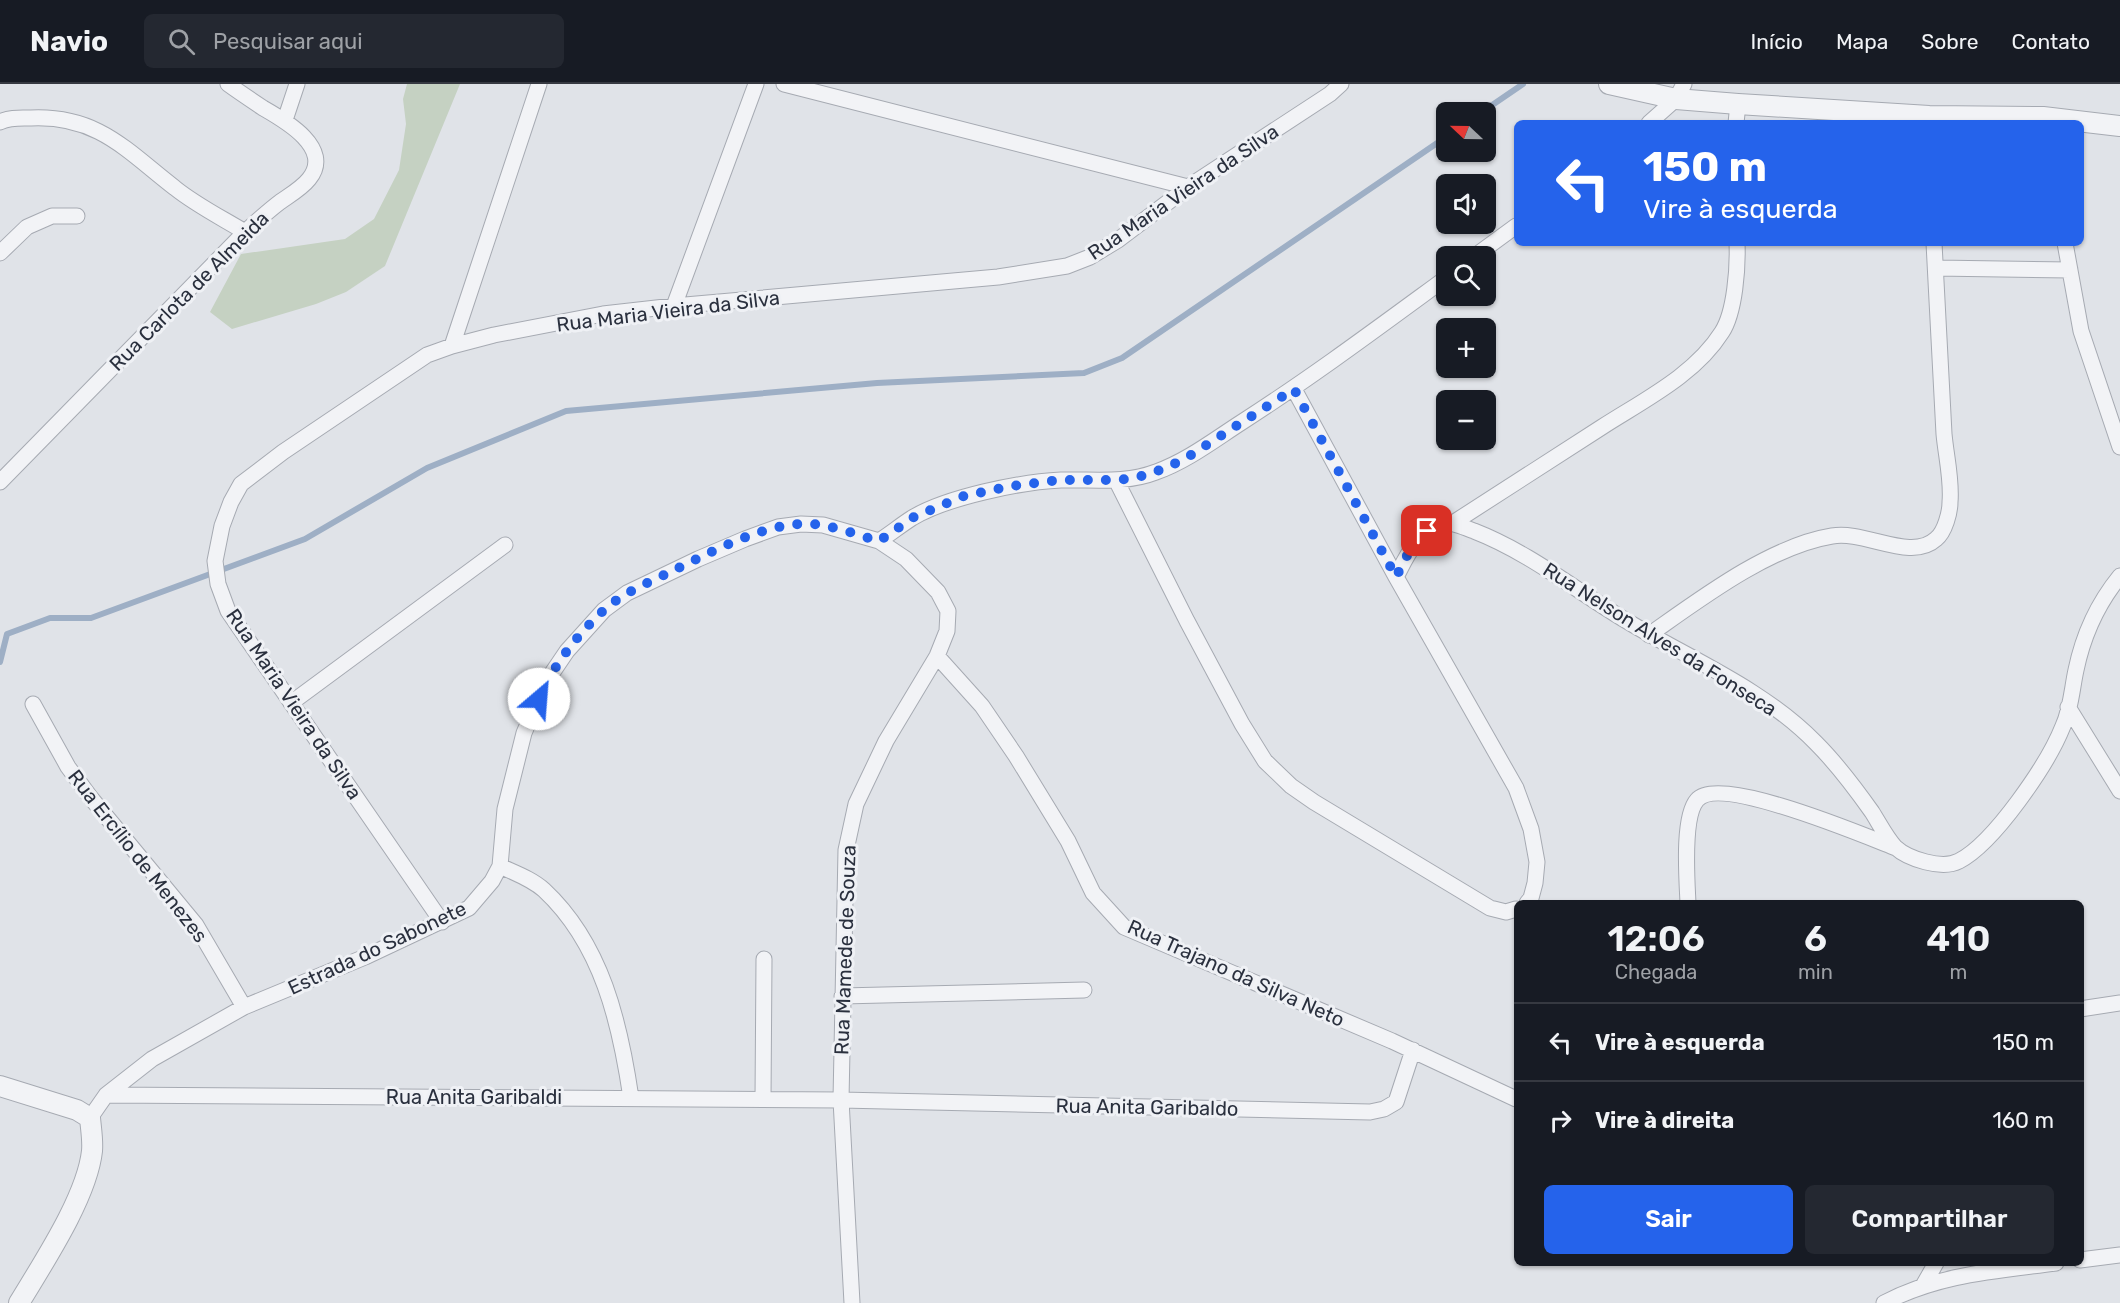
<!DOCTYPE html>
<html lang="pt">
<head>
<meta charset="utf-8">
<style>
	body { margin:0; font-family:Rubik,sans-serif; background:#242831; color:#f1f3f6; height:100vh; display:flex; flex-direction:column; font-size:22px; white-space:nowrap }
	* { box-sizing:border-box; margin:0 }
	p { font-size:20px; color:#9ea1a6 }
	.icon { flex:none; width:33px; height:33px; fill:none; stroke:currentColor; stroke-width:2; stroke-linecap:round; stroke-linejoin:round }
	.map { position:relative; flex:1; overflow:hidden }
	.details { position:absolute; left:1514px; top:816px; width:570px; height:366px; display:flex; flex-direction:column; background:#171b24; border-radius:9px; box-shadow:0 2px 4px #0004 }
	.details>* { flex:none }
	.top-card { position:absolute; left:1514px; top:36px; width:570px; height:126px; border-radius:9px; box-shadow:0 2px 4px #0004; background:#2563eb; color:#fff; overflow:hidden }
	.needle { width:39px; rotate:292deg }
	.fabs { position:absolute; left:1436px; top:18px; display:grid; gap:12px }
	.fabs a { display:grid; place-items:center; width:60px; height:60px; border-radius:9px; background:#171b24; box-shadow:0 2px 4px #0004; font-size:30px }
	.pin { position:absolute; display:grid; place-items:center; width:51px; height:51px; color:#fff; margin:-26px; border-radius:12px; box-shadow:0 3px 9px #0006 }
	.me { position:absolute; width:66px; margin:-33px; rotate:27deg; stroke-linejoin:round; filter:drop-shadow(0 0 4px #0008) }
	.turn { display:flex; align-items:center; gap:21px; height:126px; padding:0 30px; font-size:27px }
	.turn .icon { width:78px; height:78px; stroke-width:2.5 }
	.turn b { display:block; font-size:42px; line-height:51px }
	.eta { display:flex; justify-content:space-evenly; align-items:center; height:102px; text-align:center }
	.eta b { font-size:36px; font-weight:600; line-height:42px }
	.action { display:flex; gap:12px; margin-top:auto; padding:12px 30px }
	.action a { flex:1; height:69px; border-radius:9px; background:#2563eb; color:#fff; font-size:24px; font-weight:600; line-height:69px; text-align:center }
	.action a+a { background:#242831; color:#f1f3f6 }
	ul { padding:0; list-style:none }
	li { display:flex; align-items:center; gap:18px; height:78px; padding:0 30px; border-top:2px solid #363941 }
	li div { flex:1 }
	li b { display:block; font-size:22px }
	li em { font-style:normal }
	header { display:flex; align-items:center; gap:36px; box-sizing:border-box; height:84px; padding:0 30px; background:#171b24; border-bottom:2px solid #363941 }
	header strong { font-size:28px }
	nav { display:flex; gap:33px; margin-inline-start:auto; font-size:21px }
	.search { width:420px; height:54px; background:#242831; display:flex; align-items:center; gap:15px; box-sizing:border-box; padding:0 21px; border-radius:9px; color:#9ea1a6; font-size:22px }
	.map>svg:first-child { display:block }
	.green { fill:#c5d1c2 }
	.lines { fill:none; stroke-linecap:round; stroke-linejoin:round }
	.stream { stroke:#9eafc5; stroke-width:6 }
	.minor-casing { stroke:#a6aab2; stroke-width:17 }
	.tertiary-casing { stroke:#a6aab2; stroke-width:22 }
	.minor { stroke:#f2f3f6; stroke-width:15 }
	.tertiary { stroke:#f2f3f6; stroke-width:20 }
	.route { stroke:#2563eb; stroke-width:10; stroke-dasharray:0 18 }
	.labels { text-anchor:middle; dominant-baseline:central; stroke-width:6; stroke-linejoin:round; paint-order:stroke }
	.street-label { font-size:20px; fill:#2a303e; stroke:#eff1f5 }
</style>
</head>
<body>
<header>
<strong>Navio</strong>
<div class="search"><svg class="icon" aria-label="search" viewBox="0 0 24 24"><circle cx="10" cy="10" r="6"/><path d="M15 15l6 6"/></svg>Pesquisar aqui</div>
<nav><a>Início</a><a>Mapa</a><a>Sobre</a><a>Contato</a></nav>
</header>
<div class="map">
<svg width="2120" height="1219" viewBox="0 0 2120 1219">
	<rect width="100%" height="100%" fill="#e0e3e8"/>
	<path class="green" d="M407,0h53l-75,182 -39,26 -30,12 -84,25 -22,-17 31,-58 104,-15 29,-20 25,-49 7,-46 -3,-25z"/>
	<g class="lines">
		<path class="stream" d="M1482,28l41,-28
			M0,578l7,-28 43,-16h41l214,-79 122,-71 139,-57 311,-28 207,-10 38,-15 324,-221"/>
		<defs>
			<path id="minor" d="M784,0l404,103
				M285,36l12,-36
				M0,38c10,-5 20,-4 31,-4 67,-3 96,33 144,70 21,17 47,30 70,44
				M1649,39l27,-24 8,-15
				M1736,39l2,-19
				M2065,159l16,88 39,116
				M0,169l27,-26 25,-11h25
				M1475,172l41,-30
				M1936,184l134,2
				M674,222l82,-222
				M452,262l87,-262
				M1294,305l102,188 120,211 15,41 6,33 -2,21 -4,15 -4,5
				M1116,396l71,141 55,103 23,37 26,25 23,16 176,106 16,4 10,-3
				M0,398l245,-250c11,-10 23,-21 35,-30 10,-7 22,-14 29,-23 25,-31 -25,-59 -46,-71 -12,-8 -24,-16 -35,-24
				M1453,439c49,-32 99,-64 149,-96 42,-27 93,-52 120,-95 13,-20 16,-65 15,-89
				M879,457c11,-7 22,-16 33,-23 35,-21 108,-36 149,-38 32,-1 64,4 95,-8 31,-11 58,-32 86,-50 70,-45 137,-95 204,-144
				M1396,493c11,-21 19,-42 43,-49 4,-2 11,-5 15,-4 6,1 14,5 20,7 49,19 91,51 135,79 69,45 148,73 207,133 21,21 39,45 56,69 7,11 14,25 23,35 13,12 47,23 64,14 35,-18 89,-97 104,-135 8,-17 9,-38 13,-56 7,-34 22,-67 44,-94
				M1649,551c51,-36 121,-89 183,-99 33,-6 79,26 104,3 9,-7 14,-27 14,-37 2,-22 -4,-46 -6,-68 -3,-64 -7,-127 -10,-191
				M937,572l45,50 34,50 52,85 25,52 31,34 268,114 124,58
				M291,619l214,-158
				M33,620l35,63 23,31 105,127 48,82
				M2068,623l52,84
				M500,782c15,7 32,13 44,24 58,54 76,133 87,208
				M1688,819c-1,-23 -6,-86 9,-103 22,-26 168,36 199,48
				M442,838l-214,-311 -10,-27 -3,-23 7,-35 9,-24 10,-18 42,-32 144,-97 25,-9 42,-11 109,-21 71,-8 324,-29 69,-11 23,-9 28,-17 70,-53 142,-93 11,-10
				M842,912l242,-6
				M2080,925l40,-6
				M106,1011l735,5 529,12 14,-3 12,-7 17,-52
				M763,1015l1,-140
				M90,1034l16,-23 46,-36 92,-52 121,-50 104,-49 23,-27 8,-15 5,-57 19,-76 22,-51 21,-31 37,-41 23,-17 71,-34 47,-20 33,-12 23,-3 22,1 56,16 27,18 32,33 10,19 -1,20 -10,25 -51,85 -30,63 -10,46 -5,250 11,203
				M2080,1176l40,-5
				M1924,1200l12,-21
				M1884,1219c55,-29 111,-32 172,-40"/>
			<path id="tertiary" d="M1609,0l67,15 62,5 191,12 114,1 77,9
				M0,1002l77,24 13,8c1,11 3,23 2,33 -5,46 -49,112 -73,152"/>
		</defs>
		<use href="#minor" class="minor-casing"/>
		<use href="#tertiary" class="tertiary-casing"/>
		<use href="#minor" class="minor"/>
		<use href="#tertiary" class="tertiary"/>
	</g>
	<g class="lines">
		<path class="route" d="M539,615c14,-33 38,-64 64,-88 19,-18 45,-28 67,-39 38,-18 86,-45 129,-48 27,-2 54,10 80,17l35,-24 50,-21 48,-10 47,-6h57l19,-2 20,-6 28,-12 111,-71 102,188 16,-31 15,-15"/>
	</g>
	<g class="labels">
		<g class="street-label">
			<text transform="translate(1183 108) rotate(-34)">Rua Maria Vieira da Silva</text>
			<text transform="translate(189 207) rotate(-45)">Rua Carlota de Almeida</text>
			<text transform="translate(668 227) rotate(-7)">Rua Maria Vieira da Silva</text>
			<text transform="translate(1660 555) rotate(32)">Rua Nelson Alves da Fonseca</text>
			<text transform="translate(294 620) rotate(56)">Rua Maria Vieira da Silva</text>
			<text transform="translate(138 772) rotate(52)">Rua Ercílio de Menezes</text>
			<text transform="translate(377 864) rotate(-25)">Estrada do Sabonete</text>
			<text transform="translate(845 866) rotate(-88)">Rua Mamede de Souza</text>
			<text transform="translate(1236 889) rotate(24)">Rua Trajano da Silva Neto</text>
			<text x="474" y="1013">Rua Anita Garibaldi</text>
			<text transform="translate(1147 1023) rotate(1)">Rua Anita Garibaldo</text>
		</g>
	</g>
</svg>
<div class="fabs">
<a><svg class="needle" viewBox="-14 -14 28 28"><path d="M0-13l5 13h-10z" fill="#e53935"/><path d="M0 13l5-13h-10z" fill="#9ea1a6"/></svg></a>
<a><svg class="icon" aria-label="sound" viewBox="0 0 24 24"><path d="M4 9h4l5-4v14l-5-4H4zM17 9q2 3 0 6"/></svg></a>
<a><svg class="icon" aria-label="search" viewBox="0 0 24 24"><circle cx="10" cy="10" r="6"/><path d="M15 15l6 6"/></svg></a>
<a>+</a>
<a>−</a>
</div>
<div class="pin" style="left:1427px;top:447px;background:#d93025"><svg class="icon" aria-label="arrive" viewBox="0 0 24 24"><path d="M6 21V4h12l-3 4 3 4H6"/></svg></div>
<svg class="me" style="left:539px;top:615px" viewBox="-20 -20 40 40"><circle r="19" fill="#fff"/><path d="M0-13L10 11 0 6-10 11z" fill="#2563eb"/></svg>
<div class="top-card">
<div class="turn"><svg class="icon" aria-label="left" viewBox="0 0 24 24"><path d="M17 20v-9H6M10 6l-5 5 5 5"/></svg><div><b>150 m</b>Vire à esquerda</div></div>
</div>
<section class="details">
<div class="eta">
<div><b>12:06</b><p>Chegada</p></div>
<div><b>6</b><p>min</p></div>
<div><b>410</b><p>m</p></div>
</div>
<ul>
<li><svg class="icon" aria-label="left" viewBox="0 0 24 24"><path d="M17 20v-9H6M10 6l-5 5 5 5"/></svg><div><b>Vire à esquerda</b></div><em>150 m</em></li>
<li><svg class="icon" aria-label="right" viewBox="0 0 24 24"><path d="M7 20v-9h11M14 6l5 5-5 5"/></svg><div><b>Vire à direita</b></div><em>160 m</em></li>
</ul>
<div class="action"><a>Sair</a><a>Compartilhar</a></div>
</section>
</div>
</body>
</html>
